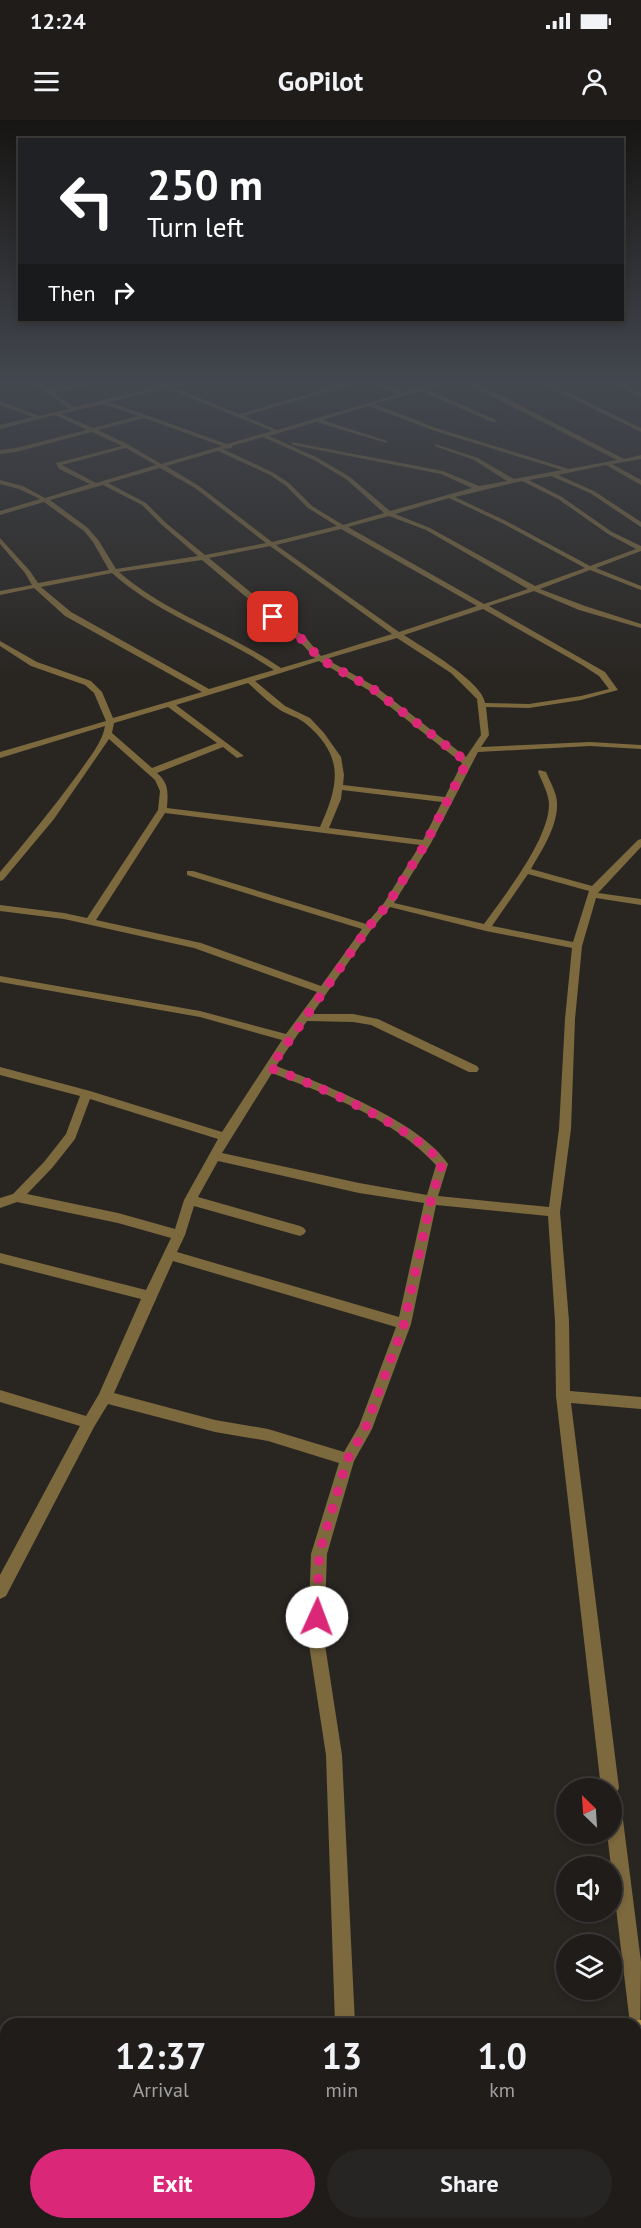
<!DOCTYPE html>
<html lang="en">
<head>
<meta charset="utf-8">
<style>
	body { margin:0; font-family:"PT Sans",sans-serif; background:#272523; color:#f1f3f6; height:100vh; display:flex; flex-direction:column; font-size:22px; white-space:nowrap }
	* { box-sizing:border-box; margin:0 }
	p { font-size:20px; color:#a1a1a2 }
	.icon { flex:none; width:33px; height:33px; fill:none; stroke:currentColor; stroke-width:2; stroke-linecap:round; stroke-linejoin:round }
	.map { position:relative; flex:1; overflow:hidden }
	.details { position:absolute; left:0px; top:1898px; width:642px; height:212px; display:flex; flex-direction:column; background:#1f1c1a; border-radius:18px 18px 0 0; box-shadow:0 3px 9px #0003,0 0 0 2px #3c3a39 }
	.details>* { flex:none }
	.banner { position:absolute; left:18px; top:18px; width:606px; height:183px; border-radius:0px; box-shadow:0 3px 9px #0003,0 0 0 2px #3c3a39; background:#202124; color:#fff; overflow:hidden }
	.needle { width:39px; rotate:335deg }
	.buttons { position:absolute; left:556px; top:1658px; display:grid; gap:12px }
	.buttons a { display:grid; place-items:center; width:66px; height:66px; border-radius:50%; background:#1f1c1a; box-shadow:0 3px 9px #0003,0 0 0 2px #3c3a39; font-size:30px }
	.pin { position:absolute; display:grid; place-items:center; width:51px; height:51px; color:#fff; margin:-26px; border-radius:12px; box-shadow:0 3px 9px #0006 }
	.me { position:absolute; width:66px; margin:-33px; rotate:2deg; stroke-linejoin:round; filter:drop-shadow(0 0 4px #0008) }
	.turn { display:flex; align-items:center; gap:21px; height:126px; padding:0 30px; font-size:27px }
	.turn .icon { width:78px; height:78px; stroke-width:2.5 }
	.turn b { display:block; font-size:42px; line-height:51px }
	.then { display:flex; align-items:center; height:57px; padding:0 30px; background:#0003; gap:12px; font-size:22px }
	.eta { display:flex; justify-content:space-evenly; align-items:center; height:102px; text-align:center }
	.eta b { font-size:36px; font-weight:600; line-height:42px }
	.action { display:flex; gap:12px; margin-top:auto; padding:12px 30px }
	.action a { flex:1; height:69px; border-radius:36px; background:#db2777; color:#fff; font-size:24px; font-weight:600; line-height:69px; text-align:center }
	.action a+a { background:#272523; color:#f1f3f6 }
	.status { display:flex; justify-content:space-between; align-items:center; height:42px; padding:0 30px; background:#1f1c1a; direction:ltr }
	.status svg { height:16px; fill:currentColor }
	header { display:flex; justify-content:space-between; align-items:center; height:78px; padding:0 30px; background:#1f1c1a; font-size:27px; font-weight:600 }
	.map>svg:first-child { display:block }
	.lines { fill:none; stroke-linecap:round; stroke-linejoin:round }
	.street { fill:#7d693e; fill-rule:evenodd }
	.secondary { fill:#ae8f45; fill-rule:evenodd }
	.route { stroke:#db2777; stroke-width:10; stroke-dasharray:0 18 }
</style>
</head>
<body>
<div class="status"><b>12:24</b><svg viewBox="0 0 49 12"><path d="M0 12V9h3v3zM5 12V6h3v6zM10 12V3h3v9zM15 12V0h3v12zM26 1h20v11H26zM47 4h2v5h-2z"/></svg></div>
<header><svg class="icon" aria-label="menu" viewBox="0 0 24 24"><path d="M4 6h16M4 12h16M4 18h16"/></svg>GoPilot<svg class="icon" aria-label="person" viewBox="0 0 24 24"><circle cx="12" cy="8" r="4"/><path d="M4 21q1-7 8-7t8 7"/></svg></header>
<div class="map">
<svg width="641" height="2108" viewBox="0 0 641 2108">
	<rect width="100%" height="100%" fill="#292622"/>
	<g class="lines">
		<path class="street" d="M26,261h7l18,9 36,-9h10l-43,12 20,14 87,-21 -11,-5h8l9,4 25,-4 -20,6 67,27 116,-33h9l-120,35 33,14 121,-36 -27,-13h7l25,12 38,-12h9l-24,8 70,31v2h-4l-71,-31 -46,13 61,24 133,41 48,-9 -155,-79h7l35,16 120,62 17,-4v4l-29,5 29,16v5l-35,-20 -48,10 36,16 47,31v5l-51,-34 -39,-17 -22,4 33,17 50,35 29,14v5l-45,17 45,18v4l-51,-20 -50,19 45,17 56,18v4l-62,-18 -45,-19 -45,15 116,66 13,18 -37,10 -52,8 -43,-1 3,28 -8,12 109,-5 51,3v4l-51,-3 -112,6 -47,91 -37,60 90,21c20,-28 66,-86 65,-121 -1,-11 -7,-21 -11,-31l1,-2 7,2c4,10 11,21 11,31 1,23 -15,47 -26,66l61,17 46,-46 3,-1v8l-43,46 43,6v6l-45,-7 -14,48 -7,73 -4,110 -11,83 9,109 1,70 71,6v12l-70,-6 48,385 -3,6 -3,2 5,2 3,6 20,158 -1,78 -4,-2v-14h-6l-23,-191h5v-45h-11l-45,-392 -1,-75 -7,-105 -112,-11 -25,119 -39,105 -18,32 -27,93 -3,84 18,117 13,269h-20l-9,-269 -18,-117 3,-84 28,-91 -71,-22 -53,-9 -107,-28 -14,23 -88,169 -6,3v-24l80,-149 -80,-24v-12l86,26 13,-22 42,-95 -141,-36v-10l146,37 25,-52 -53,-15 -101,-21 -17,6v-10l13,-4 31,-32 22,-28 14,-38 -80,-21v-8l90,24 132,41 60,-92 -82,-23 -200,-35v-6l200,35 86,23 31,-42 -123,-44 -130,-29 -64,-8v-6l64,8 23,5 71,-108 2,-19 -5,-11 -46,-41 -55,80 -51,61 -3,1v-9c27,-32 53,-64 78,-98 10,-15 24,-30 27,-48l-105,32v-6l106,-31 -12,-28 -9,-8 -54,-19 -31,-20v-5l37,21 54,19 11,11 11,26 89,-26 -137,-76 -31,-28 -34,7v-4l32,-6 -7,-12 -25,-29v-6l30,33 8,12 71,-13 -16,-28 -9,-11 -40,-29 -44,13v-4l40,-12 -21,-10 -19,-5v-4l23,6 22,12 45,-14 -31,-15 -3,-6 66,-17 -30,-14 -76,20 -16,2v-4l16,-2 71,-18 -32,-15 -55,14v-4l33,-8 -33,-12v-4l39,15 30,-7 -21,-16zM166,268l106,43 -45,13 -118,-42zM103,284l36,12 -46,12 -32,-14zM369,286l63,24 130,40 -48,9 -36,-21 -43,-14v2l39,14 33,21 -28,5 -36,-15 -152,-29 2,3 148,29 31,14 -82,23 -40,-34 -32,-19 -49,-22 47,-14 71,21v-2l-65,-21zM144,298l78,28 -61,18 -32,-19 -31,-15zM263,317l51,23 32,19 38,34 -41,12 -31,-19 -23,-23 -15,-10 -51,-24 9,-1v-2zM126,328l30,17 -60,18 -34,-18zM218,331l52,24 15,10 23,23 29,18 -65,16 -73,-56 -33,-20zM160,348l35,20 71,55 -61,12 -39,-32 -20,-20 -38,-20zM522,361l36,18 50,35 28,15 -46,17 -84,-45 -51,-24zM103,365l39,20 20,20 36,31 -82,13 -17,-28 -11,-13 -38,-28zM449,378l53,25 83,45 -50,18 -105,-58 -35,-14zM389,396l37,14 102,59 -44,15 -136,-77zM341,409l136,77 -78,26 -123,-87zM270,426l122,88 -71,22 -14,-17 -98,-81zM202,440l99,83 14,15 -34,10c-52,-36 -114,-54 -162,-96zM112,453c48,43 109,61 162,97l-65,19 -138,-77 -30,-25zM483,489l99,56 17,11 10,13 -28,7 -52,8 -44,-1c-2,-21 -63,-56 -81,-68zM397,518l54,35 26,26 4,36 -15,22 -90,-70 -50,-28zM319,541l51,30 92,72 -17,34 -102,-12 1,-10 -3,-18 -17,-24 -14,-15 -25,-12 -30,-25zM248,563c10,9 21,20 32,27 8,5 18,7 25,13 40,33 34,62 15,104l-153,-19c1,-15 2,-25 -10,-35l66,-26 14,11 7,-2 -68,-51zM168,587l49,36 -65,25 -40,-35 2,-10zM342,670l100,12 -19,38 -94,-12 12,-29zM165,693l255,32 -36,58 -18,21 -173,-53h-6v4l175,54 -41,57 -120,-43 -105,-23zM528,754l61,17 -16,51 -81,-16zM390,787l96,24 86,17 -7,71 -6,110 -10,78 -111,-11 10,-32c-27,-42 -125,-80 -172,-98l31,-45 46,1 18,3 98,47h8l2,-3 -2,-3 -99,-47 -25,-5h-41l59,-84zM272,953c57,22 122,46 164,92l-9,30 -68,-12 -137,-30zM90,979l128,40 -34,61 -9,29 -57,-16 -91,-19 25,-26 23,-29zM218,1041l141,32 65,10 -25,114 -222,-65 8,-17 9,-29 106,30 4,-2 2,-3 -2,-3 -4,-2 -102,-29zM173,1141l223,66 -37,99 -15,26 -76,-23 -53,-9 -101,-27z
			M537,261h7l97,47v4z
			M610,261h7l24,12v4z
			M4,1910l2,1v192h8l1,5h-15v-196z
			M247,2103h22l1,5h-22z"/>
		<path class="secondary" d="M636,1900h5v20h-5v-16h-7z
			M0,1910h6v20h-6z"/>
	</g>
	<linearGradient id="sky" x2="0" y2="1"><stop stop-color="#171513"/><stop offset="0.47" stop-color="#43474f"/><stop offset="1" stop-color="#43474f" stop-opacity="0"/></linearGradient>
	<rect width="641" height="557" fill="url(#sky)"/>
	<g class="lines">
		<path class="route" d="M273,497l31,24 16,18 53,30 94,73 -41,81 -38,61 -20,24 -98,140c44,16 145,59 172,96l-11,36 -27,124 -39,105 -18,31 -28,94 -2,63"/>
	</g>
</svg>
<div class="buttons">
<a><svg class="needle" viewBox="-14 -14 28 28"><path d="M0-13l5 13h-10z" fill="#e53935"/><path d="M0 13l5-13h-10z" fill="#a1a1a2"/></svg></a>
<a><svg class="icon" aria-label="sound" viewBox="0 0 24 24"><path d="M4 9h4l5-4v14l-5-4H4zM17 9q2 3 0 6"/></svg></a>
<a><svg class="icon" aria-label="layers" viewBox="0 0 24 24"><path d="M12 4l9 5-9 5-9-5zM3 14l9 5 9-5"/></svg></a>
</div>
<div class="pin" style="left:273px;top:497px;background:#d93025"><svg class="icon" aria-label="arrive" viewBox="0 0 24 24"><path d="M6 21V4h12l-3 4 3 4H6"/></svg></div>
<svg class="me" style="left:317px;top:1497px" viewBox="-20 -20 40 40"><circle r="19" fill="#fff"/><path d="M0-13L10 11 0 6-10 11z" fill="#db2777"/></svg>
<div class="banner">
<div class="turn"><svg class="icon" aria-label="left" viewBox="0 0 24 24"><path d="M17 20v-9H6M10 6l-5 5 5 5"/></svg><div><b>250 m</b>Turn left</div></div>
<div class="then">Then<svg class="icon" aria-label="right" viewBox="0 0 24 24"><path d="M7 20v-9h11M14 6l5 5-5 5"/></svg></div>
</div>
<section class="details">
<div class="eta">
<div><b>12:37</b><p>Arrival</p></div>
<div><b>13</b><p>min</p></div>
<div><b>1.0</b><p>km</p></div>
</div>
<div class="action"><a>Exit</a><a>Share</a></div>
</section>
</div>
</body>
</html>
